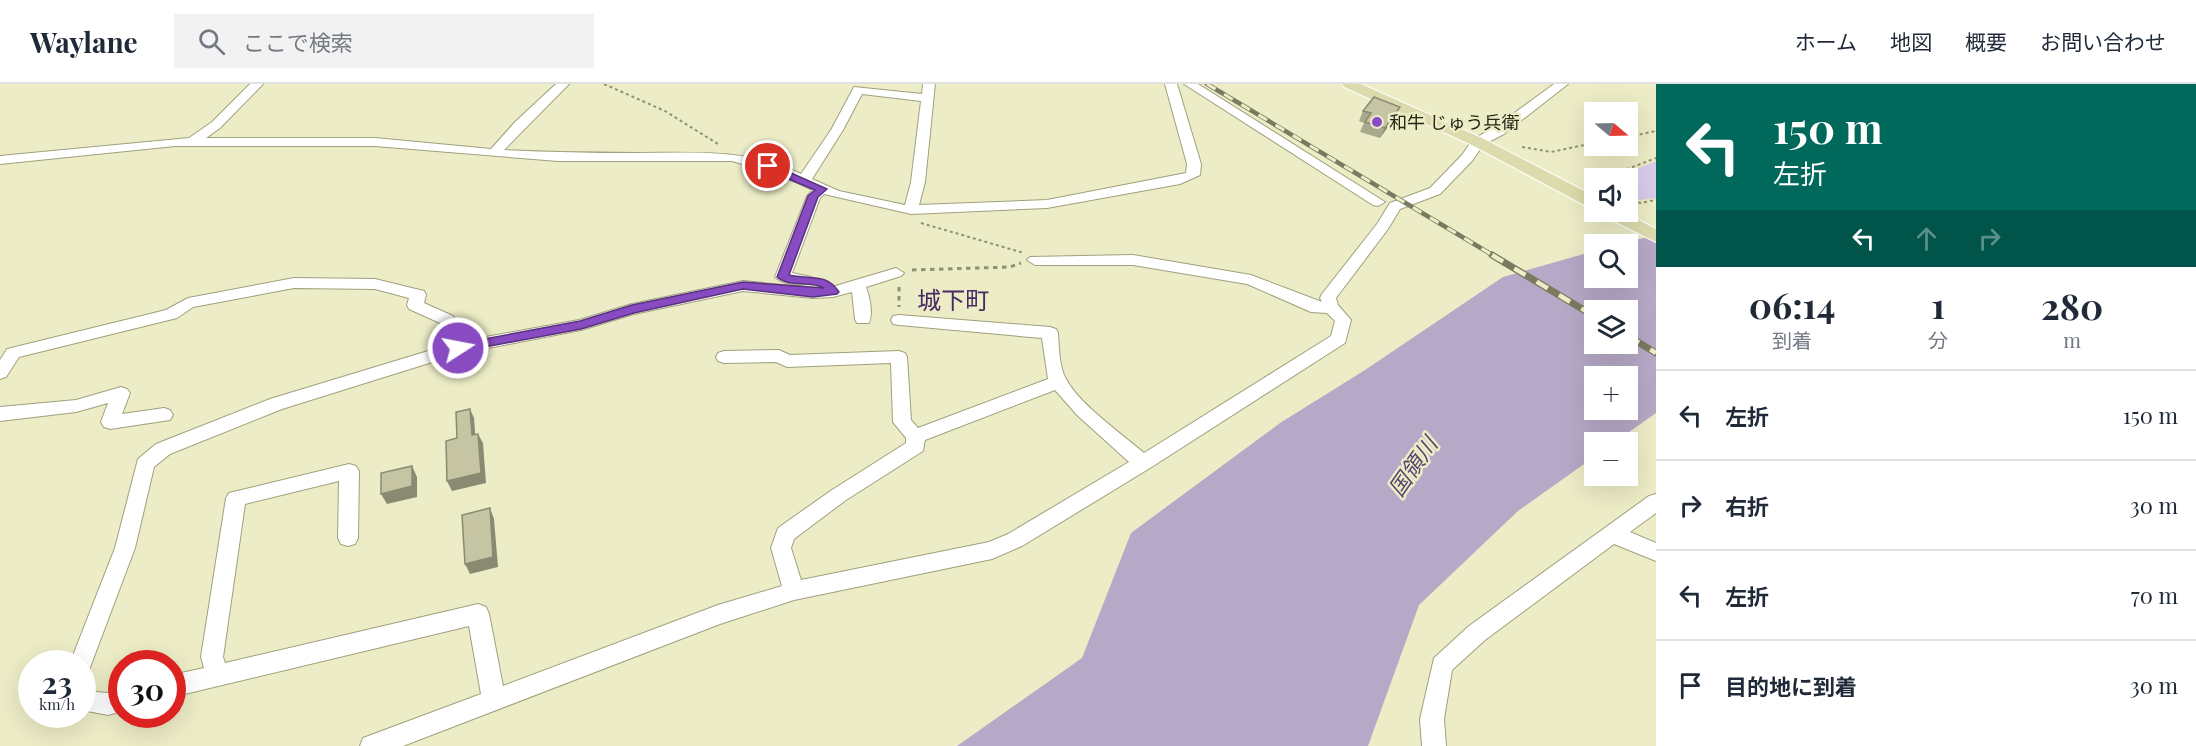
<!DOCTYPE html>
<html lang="ja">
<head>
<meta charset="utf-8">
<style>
	body { margin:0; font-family:"Playfair Display","Noto Sans JP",serif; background:#f2f2f3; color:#1f2937; height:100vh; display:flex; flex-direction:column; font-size:22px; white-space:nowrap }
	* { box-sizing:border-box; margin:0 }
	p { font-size:20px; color:#747a83 }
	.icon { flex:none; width:33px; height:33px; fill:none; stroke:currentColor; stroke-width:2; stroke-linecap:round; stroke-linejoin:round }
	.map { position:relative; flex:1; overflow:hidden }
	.drawer { display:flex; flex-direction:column; background:#fff; width:540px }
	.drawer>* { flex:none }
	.banner { background:#00695c; color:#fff; overflow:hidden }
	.needle { width:39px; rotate:109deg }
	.controls { position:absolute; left:1584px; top:18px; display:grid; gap:12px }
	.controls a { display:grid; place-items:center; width:54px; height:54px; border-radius:0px; background:#fff; box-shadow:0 6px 24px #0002; font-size:30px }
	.speed { position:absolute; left:18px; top:566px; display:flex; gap:12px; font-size:30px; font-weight:700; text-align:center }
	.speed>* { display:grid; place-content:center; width:78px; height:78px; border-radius:50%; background:#fff; box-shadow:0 6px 24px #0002; line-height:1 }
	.speed small { font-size:15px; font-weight:400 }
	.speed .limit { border:9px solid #d22; background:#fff; color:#111 }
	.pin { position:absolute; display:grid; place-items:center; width:51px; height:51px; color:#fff; margin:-26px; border:3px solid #fff; border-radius:50%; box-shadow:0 2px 6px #0007 }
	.me { position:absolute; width:66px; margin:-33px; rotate:79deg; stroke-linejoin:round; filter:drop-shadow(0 0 4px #0008) }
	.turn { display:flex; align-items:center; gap:21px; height:126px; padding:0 18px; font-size:27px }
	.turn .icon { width:78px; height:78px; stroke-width:2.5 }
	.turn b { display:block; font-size:42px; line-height:51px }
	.lanes { display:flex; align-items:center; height:57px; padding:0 18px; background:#0003; justify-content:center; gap:30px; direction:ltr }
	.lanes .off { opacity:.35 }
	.eta { display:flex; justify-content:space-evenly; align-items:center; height:102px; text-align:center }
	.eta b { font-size:36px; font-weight:700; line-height:42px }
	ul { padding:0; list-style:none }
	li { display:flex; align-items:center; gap:18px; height:90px; padding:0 18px; border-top:2px solid #e0e1e3 }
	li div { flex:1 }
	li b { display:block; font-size:22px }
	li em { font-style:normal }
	header { display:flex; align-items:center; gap:36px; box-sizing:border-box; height:84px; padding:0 30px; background:#fff; border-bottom:2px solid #e0e1e3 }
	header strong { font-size:28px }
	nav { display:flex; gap:33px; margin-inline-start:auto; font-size:21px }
	.search { width:420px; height:54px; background:#f2f2f3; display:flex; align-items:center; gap:15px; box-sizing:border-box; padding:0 21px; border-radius:0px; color:#747a83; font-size:22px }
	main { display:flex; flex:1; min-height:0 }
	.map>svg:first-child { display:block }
	.green { fill:#d9cceb }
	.water { fill:#b6a9c7; fill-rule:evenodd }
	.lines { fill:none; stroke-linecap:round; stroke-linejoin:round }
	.minor-casing { stroke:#a0a07d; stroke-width:2 }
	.major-casing { stroke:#fff; stroke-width:2 }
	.path-far1 { stroke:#909075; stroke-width:2; stroke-dasharray:3 3; stroke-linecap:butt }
	.path { stroke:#909075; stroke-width:3; stroke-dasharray:4.5 4.5; stroke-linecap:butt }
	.minor { fill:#fff; fill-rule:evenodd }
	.major { fill:#dcdbad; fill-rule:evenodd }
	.rail-far1-casing { stroke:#7a7a61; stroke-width:4.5 }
	.rail-casing { stroke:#7a7a61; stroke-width:7 }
	.rail-far1 { stroke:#ececc6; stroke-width:3; stroke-dasharray:10; stroke-linecap:butt }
	.rail { stroke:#ececc6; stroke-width:4.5; stroke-dasharray:13; stroke-linecap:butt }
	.wall { fill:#a9a98d }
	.shaded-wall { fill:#8a8a73 }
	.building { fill:#c5c5a4; stroke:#8a8a73; stroke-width:1.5 }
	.route { fill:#894bc1; stroke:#59317d; stroke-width:1.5 }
	.poi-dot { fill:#894bc1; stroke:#ececc6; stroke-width:2 }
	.labels { text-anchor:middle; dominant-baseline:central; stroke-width:5; stroke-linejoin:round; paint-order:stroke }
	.far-poi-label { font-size:18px; fill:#262617; stroke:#ececc6; text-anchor:start }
	.water-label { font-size:22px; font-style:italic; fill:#594470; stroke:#ececc6 }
	.quarter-label { font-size:24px; fill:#482b64; stroke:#ececc6 }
</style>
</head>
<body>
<header>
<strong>Waylane</strong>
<div class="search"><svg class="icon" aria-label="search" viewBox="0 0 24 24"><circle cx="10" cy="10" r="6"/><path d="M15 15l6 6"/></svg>ここで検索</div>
<nav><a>ホーム</a><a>地図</a><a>概要</a><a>お問い合わせ</a></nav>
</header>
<main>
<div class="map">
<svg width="1656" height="662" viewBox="0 0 1656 662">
	<rect width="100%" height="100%" fill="#ececc6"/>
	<path class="green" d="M1656,77v37l-16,2 -12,-8v-14h-14z"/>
	<path class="water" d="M1656,151v178l-41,29h-21v15l-76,54 -99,94 -51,141h-411l125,-88 49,-125 149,-110 85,-53 138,-93 91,-26v27h34v-34h-9zM1594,226h34v34h-34zM1594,292h34v34h-34z"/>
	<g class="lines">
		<defs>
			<path id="minor" d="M250,0h13l-43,44 -14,10h169l116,11 24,-27 41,-38h13l-65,66c43,2 86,3 130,3 58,0 114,-5 167,21l30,-44 23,-43 68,7 1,-10h12l-10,98 -6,23 128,-5 139,-27 1,-9 -22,-80h12l24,80 -1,11 -20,9 -133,24 -136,6 -87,-20 -4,4 -28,75 19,4 3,3 -3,3c-10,3 -29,1 -36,-6l32,-81 6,-6 -32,-15 -49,-14h-174l-183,-15h-200l-175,18v-8l189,-18 23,-16zM862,10l59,7 -10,81 -6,23 -66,-14 -27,-12 31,-49z
				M1184,0h14l187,118 -7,4 -5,-1z
				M1554,0h14l-64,50 -21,11 -11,16 -32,33 -40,15 -12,20 -52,69 2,7 13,15 -6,23 -195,125 -128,78 -30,13 -198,41 -74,24 -317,122h-43l3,-8 118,-44 -12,-68 -297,71v-22l32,-7 -3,-11 25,-159 3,-5 120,-29 7,2 3,5 -1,67 -3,6 -7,2 -7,-2 -3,-6 1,-57 -94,23 -22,153 2,6 253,-59 8,3 3,7 14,72 215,-81 64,-19 -11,-38 7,-20 54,-38 74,-47v-5l-13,-16 -2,-59 -104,4 -11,-5 -52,1 -6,-2 -2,-4 2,-4 6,-2 55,-1 11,5 109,-4 6,2 2,4 4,63 7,8 130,-49 -6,-41 -143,-13 -6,-1 -2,-4 2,-4 6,-1 151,12 6,2 2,4c1,15 1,33 8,46 13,25 56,55 78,74l187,-117 4,-15 -8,-8 -16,-1 -64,-28 -114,-19h-98l-8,-5 3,-3 103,-2 118,20 71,27 -2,-4 2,-4 55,-70 13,-21 40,-15 32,-33 11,-16 21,-11zM1055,306l22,25 52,47 -121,72 -19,8 -188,38 -10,-32 3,-9 52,-39 77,-49 2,-11z
				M896,184l8,5 -3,3 -35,11c4,10 7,27 3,36h-12l-2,-4 -3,-27 -19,5 -20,1 -70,-7 -109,23 -53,16 -123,24 -176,55 -112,45 -16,13 -19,81 -46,122 -7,3v-10h-12l45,-115 23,-89 18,-15 114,-45 178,-54 -8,-22 -31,-14 -2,-4 2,-7 -34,-9 -81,-1 -101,19 -16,11 -158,39 -13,20 -6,2v-19l7,-11 159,-39 22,-12 106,-20 81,1 49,12 2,4 -2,8 29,13 11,25 115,-21 53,-16 111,-23 70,7 19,-1z
				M121,303l6,2 3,4 -8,21 42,-6 6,2 3,5 -3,5 -60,9 -6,-2 -3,-5 7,-19 -32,9 -76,9v-14l76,-7z
				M1656,410v19l-26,19 26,11v18l-42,-17 -129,96 -33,30 -8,49 2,27h-24l-2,-27 14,-61 35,-32 180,-130z
				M82,597l8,3 6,8 12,1 14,-4v22l-14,4 -26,-5z"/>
			<path id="major" d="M1342,0h19l123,55 110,57v12l-6,-1 -116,-62 -128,-58z
				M1601,128h22l33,17v13l-52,-26z"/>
		</defs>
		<use href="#minor" class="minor-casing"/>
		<use href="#major" class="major-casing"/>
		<path class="path-far1" d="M604,0l61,27 53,33
			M1628,53l28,-6
			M1522,63l29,5 43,-9
			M1604,94l52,-20
			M1628,112l12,7 16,-3
			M921,139l103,30"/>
		<path class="path" d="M912,186l98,-3 11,-4
			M899,203v20"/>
		<use href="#minor" class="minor"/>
		<use href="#major" class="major"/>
		<defs>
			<path id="rail-far1" d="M1207,0l287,172"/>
			<path id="rail" d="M1492,171l102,61
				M1628,252l28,17"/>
		</defs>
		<use href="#rail-far1" class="rail-far1-casing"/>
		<use href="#rail" class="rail-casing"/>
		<use href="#rail-far1" class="rail-far1"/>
		<use href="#rail" class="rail"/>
	</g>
	<path class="wall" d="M1400,23l-5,10 -15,21 -20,-6 4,-9 -5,-2 4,-10z"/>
	<path class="shaded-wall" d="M1400,23l-5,10 -15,21 5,-10z
		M470,325l4,9 2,27 -4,-10z
		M478,350l5,9 3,40 -34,8 -5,-10z
		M412,382l5,11v20l-30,7 -6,-10z
		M490,424l4,11 4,48 -28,7 -5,-10z"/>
	<path class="building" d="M1374,13l26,10 -15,21 -20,-6 6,-9 -8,-2z
		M470,325l2,26 6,-1 3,39 -34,8 -1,-40 11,-3 -1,-26z
		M412,382v20l-31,8v-21z
		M490,424l3,49 -28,7 -3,-49z"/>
	<path class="route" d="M764,80h7l56,25 -9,8 -29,78c20,5 37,-3 50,17l-2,2 -24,3 -70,-8 -109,24 -53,16 -123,23 -6,-4 6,-4 122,-23 52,-16 111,-23 81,6c-14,-8 -34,0 -47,-11l31,-81 7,-6 -51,-21z"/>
	<circle class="poi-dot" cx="1377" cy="38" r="6"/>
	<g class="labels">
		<g class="far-poi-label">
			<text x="1389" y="38">和牛 じゅう兵衛</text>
		</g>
		<g class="water-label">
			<text transform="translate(1412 382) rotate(-55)">国領川</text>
		</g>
		<g class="quarter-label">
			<text x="953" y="215">城下町</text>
		</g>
	</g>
</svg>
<div class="controls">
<a><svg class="needle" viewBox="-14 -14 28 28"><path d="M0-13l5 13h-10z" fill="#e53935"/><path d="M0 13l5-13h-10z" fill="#747a83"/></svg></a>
<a><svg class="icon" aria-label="sound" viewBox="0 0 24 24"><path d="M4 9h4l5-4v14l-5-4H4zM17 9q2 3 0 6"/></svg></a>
<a><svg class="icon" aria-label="search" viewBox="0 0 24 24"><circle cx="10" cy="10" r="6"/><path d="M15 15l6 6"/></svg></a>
<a><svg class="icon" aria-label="layers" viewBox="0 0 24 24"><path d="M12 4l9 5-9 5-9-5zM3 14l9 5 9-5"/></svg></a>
<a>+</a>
<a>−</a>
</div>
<div class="speed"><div>23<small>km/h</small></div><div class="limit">30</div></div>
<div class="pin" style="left:768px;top:82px;background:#d93025"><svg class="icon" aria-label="arrive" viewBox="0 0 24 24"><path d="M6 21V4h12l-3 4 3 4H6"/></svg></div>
<svg class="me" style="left:458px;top:264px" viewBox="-20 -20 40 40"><circle r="17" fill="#894bc1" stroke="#fff" stroke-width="3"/><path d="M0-11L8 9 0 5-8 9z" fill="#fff"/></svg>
</div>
<section class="drawer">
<div class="banner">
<div class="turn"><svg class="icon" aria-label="left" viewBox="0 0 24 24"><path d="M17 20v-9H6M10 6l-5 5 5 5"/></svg><div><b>150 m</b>左折</div></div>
<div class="lanes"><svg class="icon" aria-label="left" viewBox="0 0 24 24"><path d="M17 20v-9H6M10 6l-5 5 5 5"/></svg><svg class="icon off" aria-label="ahead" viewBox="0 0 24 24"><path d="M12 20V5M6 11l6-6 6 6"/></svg><svg class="icon off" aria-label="right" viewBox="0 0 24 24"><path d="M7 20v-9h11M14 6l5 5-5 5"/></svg></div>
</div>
<div class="eta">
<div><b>06:14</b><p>到着</p></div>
<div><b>1</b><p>分</p></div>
<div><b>280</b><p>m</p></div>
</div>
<ul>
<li><svg class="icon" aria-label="left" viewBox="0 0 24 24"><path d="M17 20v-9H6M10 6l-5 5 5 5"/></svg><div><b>左折</b></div><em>150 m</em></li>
<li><svg class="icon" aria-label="right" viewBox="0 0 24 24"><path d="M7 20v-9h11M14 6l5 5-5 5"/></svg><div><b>右折</b></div><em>30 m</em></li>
<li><svg class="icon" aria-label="left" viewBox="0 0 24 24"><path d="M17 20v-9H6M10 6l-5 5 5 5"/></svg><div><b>左折</b></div><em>70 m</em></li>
<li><svg class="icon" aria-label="arrive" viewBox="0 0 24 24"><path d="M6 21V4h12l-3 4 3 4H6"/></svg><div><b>目的地に到着</b></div><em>30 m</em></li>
</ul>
</section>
</main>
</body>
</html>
